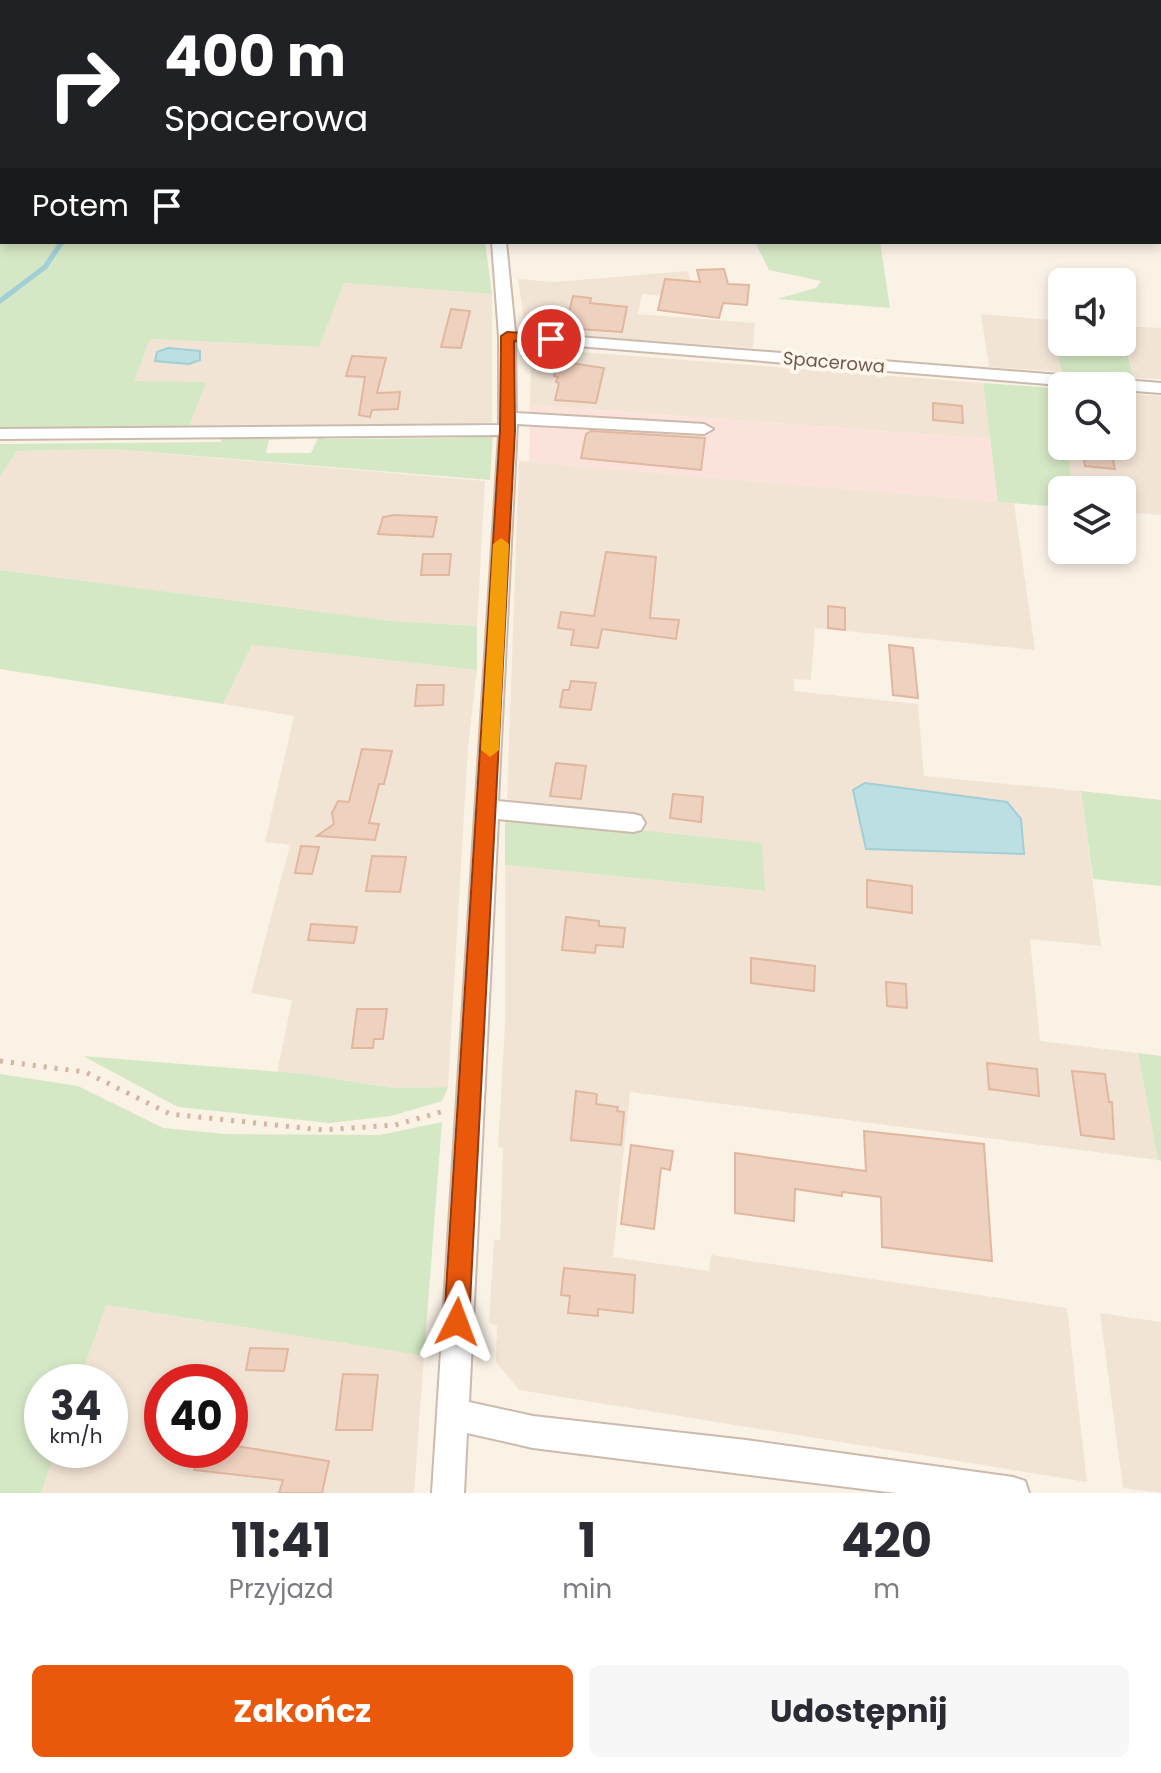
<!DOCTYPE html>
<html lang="pl">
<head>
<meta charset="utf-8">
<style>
	body { margin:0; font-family:Poppins,sans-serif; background:#f7f7f7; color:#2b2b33; height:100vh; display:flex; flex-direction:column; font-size:30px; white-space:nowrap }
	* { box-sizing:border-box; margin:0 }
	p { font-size:26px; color:#7c7c81 }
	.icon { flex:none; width:44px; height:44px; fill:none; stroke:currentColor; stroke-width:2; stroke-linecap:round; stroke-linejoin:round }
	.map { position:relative; height:1493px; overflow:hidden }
	.drawer { display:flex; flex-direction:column; background:#fff; flex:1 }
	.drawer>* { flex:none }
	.hud { position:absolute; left:0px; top:0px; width:1162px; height:244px; box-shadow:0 4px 12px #0003; background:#202124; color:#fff; overflow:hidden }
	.fabs { position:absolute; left:1048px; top:268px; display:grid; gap:16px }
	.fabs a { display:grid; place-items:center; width:88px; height:88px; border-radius:12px; background:#fff; box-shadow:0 4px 12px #0003; font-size:40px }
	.speed { position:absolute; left:24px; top:1364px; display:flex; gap:16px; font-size:40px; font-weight:700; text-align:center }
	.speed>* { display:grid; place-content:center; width:104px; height:104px; border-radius:50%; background:#fff; box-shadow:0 4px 12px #0003; line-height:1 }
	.speed small { font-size:20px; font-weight:400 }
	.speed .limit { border:12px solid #d22; background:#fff; color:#111 }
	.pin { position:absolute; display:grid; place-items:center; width:68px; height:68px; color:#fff; margin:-34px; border:4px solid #fff; border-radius:50%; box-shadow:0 2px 8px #0007 }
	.me { position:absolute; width:88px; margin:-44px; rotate:3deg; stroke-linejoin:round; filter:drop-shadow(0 0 6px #0008) }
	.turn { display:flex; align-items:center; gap:28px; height:168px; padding:0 32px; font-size:36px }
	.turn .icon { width:104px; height:104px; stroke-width:2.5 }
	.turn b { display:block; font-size:56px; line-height:68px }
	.then { display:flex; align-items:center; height:76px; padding:0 32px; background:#0003; gap:16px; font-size:30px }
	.eta { display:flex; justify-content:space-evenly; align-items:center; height:136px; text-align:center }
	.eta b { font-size:48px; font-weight:700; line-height:56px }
	.button { display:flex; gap:16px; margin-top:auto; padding:16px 32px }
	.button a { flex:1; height:92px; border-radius:12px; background:#ea580c; color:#fff; font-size:32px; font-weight:700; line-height:92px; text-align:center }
	.button a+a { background:#f7f7f7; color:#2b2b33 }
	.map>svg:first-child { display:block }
	.residential { fill:#f2e4d5; fill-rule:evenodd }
	.commercial { fill:#fbe3db }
	.green { fill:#d5e8c5 }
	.water { fill:#bcdfe4; stroke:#a2cfd5; stroke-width:2 }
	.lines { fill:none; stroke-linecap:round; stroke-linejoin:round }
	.stream-far1 { stroke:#a2cfd5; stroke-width:4 }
	.stream { stroke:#a2cfd5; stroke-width:5 }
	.building { fill:#efd1bf; stroke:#e1b7a0; stroke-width:2 }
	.minor-casing { stroke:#ccbaad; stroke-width:4 }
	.path { stroke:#d4b4a2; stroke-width:5; stroke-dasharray:3 8; stroke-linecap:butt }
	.minor { fill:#fff; fill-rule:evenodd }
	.route { fill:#ea580c; stroke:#983908; stroke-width:2 }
	.slow { fill:#f59e0b }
	.labels { text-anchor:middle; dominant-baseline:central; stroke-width:8; stroke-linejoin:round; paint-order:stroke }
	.far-street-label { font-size:18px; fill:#73594c; stroke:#fef7ec }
</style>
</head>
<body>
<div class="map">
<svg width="1161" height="1493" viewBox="0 0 1161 1493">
	<rect width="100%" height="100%" fill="#fbf2e6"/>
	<path class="residential" d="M688,271l2,7 -4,20 -44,-4 -4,20 117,9 -2,25 -227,-16 -8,-53 35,3z
		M344,283l148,11v130l-303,3 16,-44 -72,-2 17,-42 168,8z
		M981,314l69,6 12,52 -73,-5z
		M1122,326l39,2v51l-27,-1z
		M542,349l441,34 7,56 -460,-34 1,-51z
		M1122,393l39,3v119l-39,-3v-22h-48l-8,-44h56z
		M111,449l374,32 -8,145 -85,-5 -392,-51v-94l17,-25z
		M519,461l495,42 21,147 -220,-22 -4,52 -17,-1v12l124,13 6,72 157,15 20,155 -71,-7 10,102 98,12 20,107 -528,-68 -17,165 96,14 2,-16 356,53 20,174 -568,-92 -23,-28 1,-36 -8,-3 5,-84 6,2 3,-93 -5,-1 7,-123v-159l259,26 -131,-62 -114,-24 -12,-6z
		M252,645l225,25 -9,77 -20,340 -55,1 -88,-14 -28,-1 15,-73 -41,-7 39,-148 -25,-3 29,-126 -71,-12z
		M106,1305l318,51 -10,137h-373l15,-43h54v-68h-31zM162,1382h68v68h-68z
		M1100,1313l61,9v171l-38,-5z"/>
	<path class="commercial" d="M530,405l460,34 8,63 -469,-40z"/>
	<path class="green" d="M0,124l2,118h483l7,52 -148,-11 -25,64 -169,-8 -16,42 72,1 -17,45 -189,1z
		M755,242h125l10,66 -113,-9 39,-11 5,-7 -52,-11z
		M1050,320l12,1v21h60v-9l12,45 -72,-6z
		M983,383l72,5 7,37v21h4l8,44h-12v17l-64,-5z
		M468,433l25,1 -3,46 -379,-31 -94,2 -17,25v-32l221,-2 1,-7 77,-1 1,3 -3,2 -28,1 -3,13h45l8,-17 7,3 130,-1z
		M0,570l392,51 85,5v44l-225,-25 -29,59 -223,-35z
		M1081,791l80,9v86l-68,-7z
		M505,816l257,27 3,48 -260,-26z
		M1138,1053l23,3v105l-3,-1z
		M83,1056l222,18 88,14 55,-1 -6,14 -51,15 -62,7 -151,-16z
		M0,1074l78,12 85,42 62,6 155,1 62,-13 -18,234 -318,-51 -27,77h-37v68h14l-15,43h-41z"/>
	<path class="water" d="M168,348l32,3v9l-11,4 -34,-3 2,-9z
		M865,783l142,19 14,17 3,35 -158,-5 -13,-59z"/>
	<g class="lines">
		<path class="stream-far1" d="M99,2l5,-2"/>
		<path class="stream" d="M0,301l45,-34 17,-25"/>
	</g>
	<path class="building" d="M724,269l4,15 21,1 -2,20 -24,-2 -4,15 -61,-8 7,-31 35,3 -3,-12z
		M573,296l18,2 -1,5 37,4 -5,25 -57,-4z
		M451,309l19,2 -9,37 -20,-1z
		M352,356l34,2 -9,35 23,-1 -2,17 -26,1 -2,7 -11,-2 6,-38 -19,-1z
		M558,361l46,7 -8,35 -41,-3 4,-17 -3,-1 2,-5 -4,-1z
		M933,403l29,3 1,17 -30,-3z
		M591,431l114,7 -4,32 -120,-12 5,-24z
		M1082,446h28l5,23 -30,-3z
		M394,515l43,2 -4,20 -55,-3 5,-17z
		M606,552l50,5 -6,61 29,2 -3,19 -74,-10 -4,19 -27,-3 3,-15 -16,-2 3,-16 33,4z
		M423,554h28l-2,21h-28z
		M828,606l17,2v22l-17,-2z
		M889,645l24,3 5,50 -25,-3z
		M571,681l25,2 -5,27 -31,-3 3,-17h6z
		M417,685h27l-1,20 -28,1z
		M362,749l30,2 -8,33h-5l-10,39 10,1 -4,16 -58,-4 17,-12 -2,-11 6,-12 11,1z
		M556,763l30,3 -5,33 -31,-3z
		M673,794l30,3 -2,25 -31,-4z
		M301,846l18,1 -7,27 -17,-1z
		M372,856l34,1 -6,35 -34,-1z
		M867,880l45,6v27l-45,-6z
		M566,917l33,4v5l26,2 -2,19 -27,-2 -1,8 -33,-3z
		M311,924l46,3 -3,16 -46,-3z
		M751,958l64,8 -1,25 -63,-8z
		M886,982l20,2 1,24 -20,-2z
		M357,1009h30l-4,30h-9l-1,9h-21z
		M987,1063l50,6 2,27 -50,-7z
		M1072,1071l33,3 4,28h3l2,37 -33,-4z
		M576,1091l21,3 -1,10 22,3 -1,4 7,1 -3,33 -50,-5z
		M864,1131l120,13 8,117 -110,-14 -1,-50 -39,-5v4l-47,-7 -1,32 -59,-8v-60l131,18z
		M631,1145l42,6 -3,19 -9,-2 -7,61 -33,-5z
		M564,1268l71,7 -2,38 -35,-4v7l-30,-3 2,-17 -9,-1z
		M250,1348l38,1 -4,22 -38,-1z
		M343,1374l35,1 -6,55h-36z
		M230,1445l99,16 -7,32h-43l4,-13 -89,-10 5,-20h31z"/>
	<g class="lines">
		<defs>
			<path id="minor" d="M1024,0h14l-16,2z
				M492,242h14l9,90 646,51v10l-39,-3v-4h-49l-558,-45 1,72 188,11 9,5 -9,5 -187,-10 -19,377 135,13 8,2 4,7 -4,7 -8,2 -135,-13 -29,583 64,14 213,24 267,37 12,4 4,12h-133l-363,-45 -66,-15 -3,60h-32l67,-1058 -499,4v-10l499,-4v-89z"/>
		</defs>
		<use href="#minor" class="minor-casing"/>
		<path class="path" d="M0,1061l85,11 85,42 153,16 72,-5 53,-15"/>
		<use href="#minor" class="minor"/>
	</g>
	<path class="route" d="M507,332l44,3 6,4 -6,4 -37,-2 1,89 -46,892 -4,9 -8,3 -9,-3 -4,-9 56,-892 1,-94z"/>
	<path class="slow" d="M501,538l8,6 -10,206 -9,7 -9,-7 12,-206z"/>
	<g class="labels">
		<g class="far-street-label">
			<text transform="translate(834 362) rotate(5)">Spacerowa</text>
		</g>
	</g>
</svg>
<div class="fabs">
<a><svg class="icon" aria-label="sound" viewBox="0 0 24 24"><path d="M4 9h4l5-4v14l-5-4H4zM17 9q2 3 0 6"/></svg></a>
<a><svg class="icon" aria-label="search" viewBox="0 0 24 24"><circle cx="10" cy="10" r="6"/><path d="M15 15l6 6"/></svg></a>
<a><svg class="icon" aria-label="layers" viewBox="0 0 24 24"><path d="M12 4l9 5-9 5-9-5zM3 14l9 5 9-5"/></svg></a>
</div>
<div class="speed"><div>34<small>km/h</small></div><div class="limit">40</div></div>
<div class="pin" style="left:551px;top:339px;background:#d93025"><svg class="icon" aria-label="arrive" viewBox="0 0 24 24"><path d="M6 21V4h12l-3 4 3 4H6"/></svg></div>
<svg class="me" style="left:457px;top:1322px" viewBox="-20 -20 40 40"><path d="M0-17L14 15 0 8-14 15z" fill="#ea580c" stroke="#fff" stroke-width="4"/></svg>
<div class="hud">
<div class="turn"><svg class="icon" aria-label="right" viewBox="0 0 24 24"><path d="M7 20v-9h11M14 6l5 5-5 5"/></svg><div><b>400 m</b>Spacerowa</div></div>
<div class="then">Potem<svg class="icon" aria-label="arrive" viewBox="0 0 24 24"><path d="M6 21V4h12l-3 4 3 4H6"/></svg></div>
</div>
</div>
<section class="drawer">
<div class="eta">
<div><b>11:41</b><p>Przyjazd</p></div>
<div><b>1</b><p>min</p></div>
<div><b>420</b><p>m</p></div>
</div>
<div class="button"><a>Zakończ</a><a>Udostępnij</a></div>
</section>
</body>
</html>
